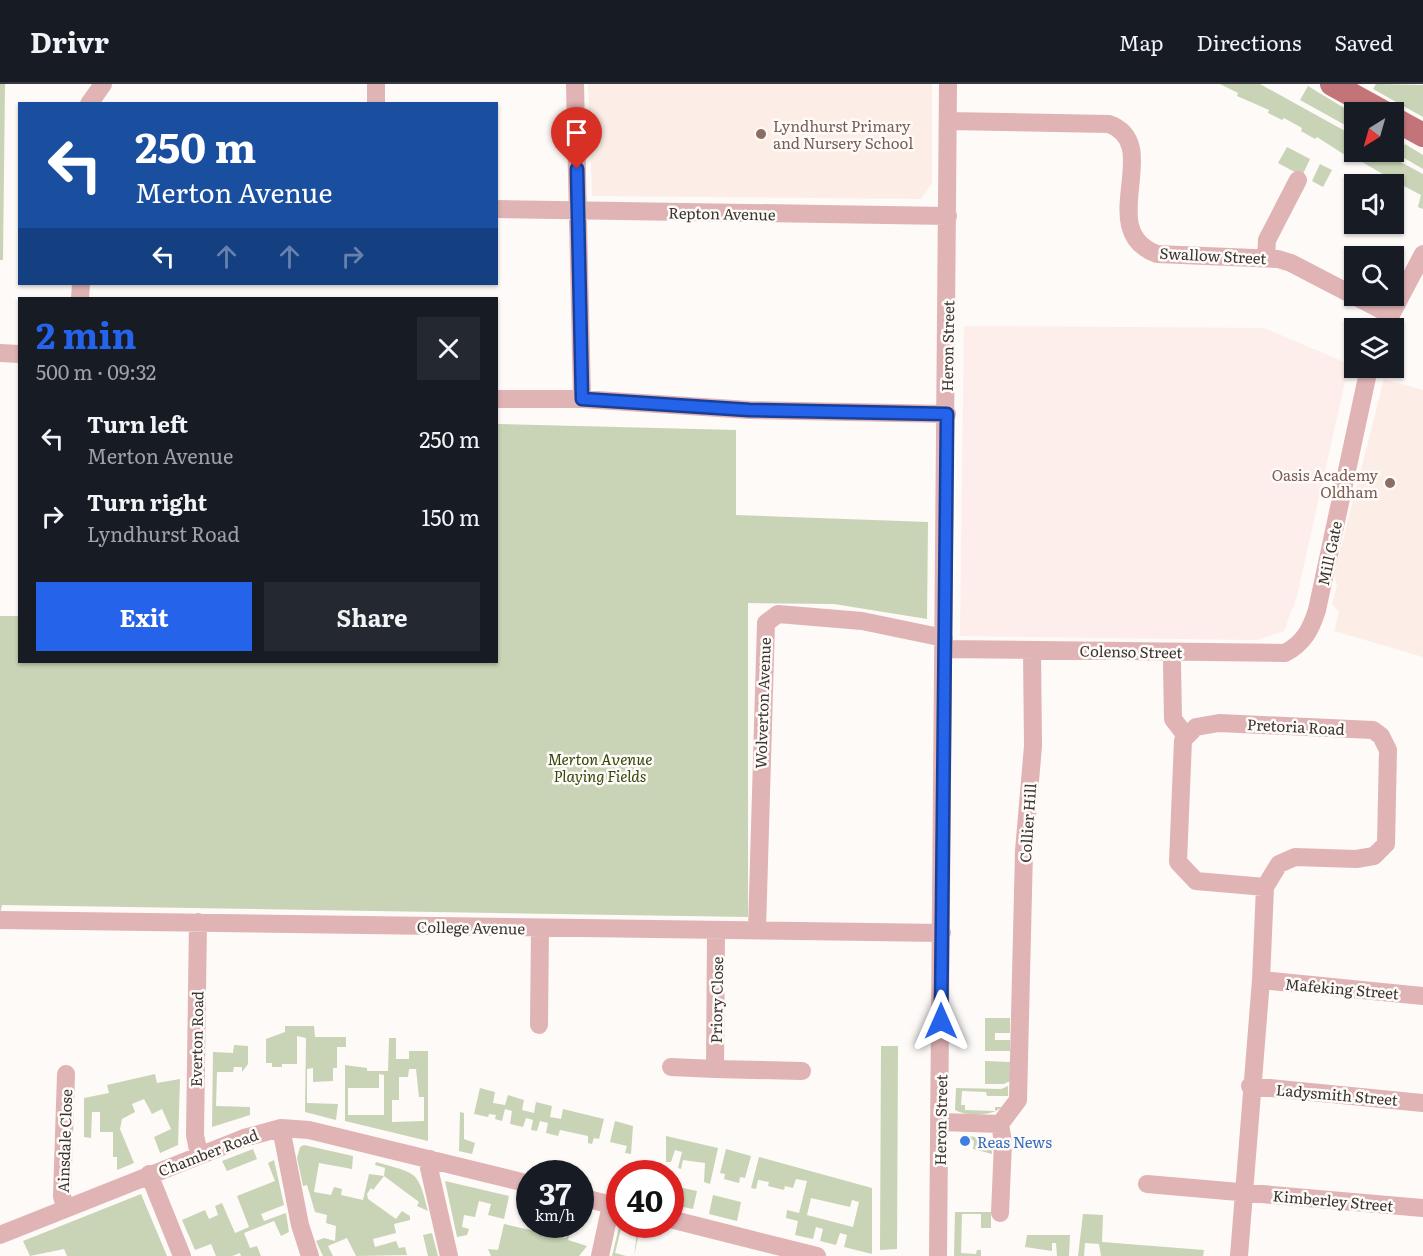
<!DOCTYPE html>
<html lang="en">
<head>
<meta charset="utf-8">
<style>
	body { margin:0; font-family:Literata,serif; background:#242831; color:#f1f3f6; height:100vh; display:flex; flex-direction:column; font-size:22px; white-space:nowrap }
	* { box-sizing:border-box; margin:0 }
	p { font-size:20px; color:#9ea1a6 }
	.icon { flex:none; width:33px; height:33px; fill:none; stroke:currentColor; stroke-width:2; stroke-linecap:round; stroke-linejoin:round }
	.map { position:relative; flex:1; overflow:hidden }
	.side { position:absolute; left:18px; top:213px; width:480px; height:366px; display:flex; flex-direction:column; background:#171b24; border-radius:0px; box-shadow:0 2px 4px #0004 }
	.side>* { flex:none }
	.banner { position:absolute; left:18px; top:18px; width:480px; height:183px; border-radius:0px; box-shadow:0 2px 4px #0004; background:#1a4fa0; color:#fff; overflow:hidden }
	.needle { width:39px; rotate:217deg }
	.buttons { position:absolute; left:1344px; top:18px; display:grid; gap:12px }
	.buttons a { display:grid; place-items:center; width:60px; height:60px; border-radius:0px; background:#171b24; box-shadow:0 2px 4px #0004; font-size:30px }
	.speed { position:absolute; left:516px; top:1076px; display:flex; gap:12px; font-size:30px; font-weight:700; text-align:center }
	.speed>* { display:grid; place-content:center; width:78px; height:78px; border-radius:50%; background:#171b24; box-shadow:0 2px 4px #0004; line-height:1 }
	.speed small { font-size:15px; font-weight:400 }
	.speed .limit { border:9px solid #d22; background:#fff; color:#111 }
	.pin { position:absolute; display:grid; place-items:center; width:51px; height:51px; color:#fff; margin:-62px -26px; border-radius:50% 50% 50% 0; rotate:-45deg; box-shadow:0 0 6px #0007 }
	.pin .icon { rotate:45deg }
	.me { position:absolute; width:66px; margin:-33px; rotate:0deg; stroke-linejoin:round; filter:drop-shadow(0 0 4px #0008) }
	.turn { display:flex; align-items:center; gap:21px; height:126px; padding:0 18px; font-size:27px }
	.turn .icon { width:78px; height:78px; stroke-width:2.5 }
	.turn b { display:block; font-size:42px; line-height:51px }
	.lanes { display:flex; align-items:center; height:57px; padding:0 18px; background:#0003; justify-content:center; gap:30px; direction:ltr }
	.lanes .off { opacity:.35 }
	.round { display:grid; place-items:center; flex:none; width:63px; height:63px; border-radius:0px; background:#242831 }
	.summary { display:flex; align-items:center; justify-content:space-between; height:102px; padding:0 18px }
	h1 { font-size:36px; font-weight:700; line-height:45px; color:#2563eb }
	.button { display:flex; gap:12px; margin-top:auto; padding:12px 18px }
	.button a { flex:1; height:69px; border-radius:0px; background:#2563eb; color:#fff; font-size:24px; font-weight:700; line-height:69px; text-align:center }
	.button a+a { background:#242831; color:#f1f3f6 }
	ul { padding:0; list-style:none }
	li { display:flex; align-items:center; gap:18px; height:78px; padding:0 18px }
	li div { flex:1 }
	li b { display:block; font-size:22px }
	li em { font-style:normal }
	header { display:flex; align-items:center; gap:36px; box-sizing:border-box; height:84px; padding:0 30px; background:#171b24; border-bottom:2px solid #363941 }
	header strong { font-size:28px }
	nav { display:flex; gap:33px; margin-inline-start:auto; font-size:21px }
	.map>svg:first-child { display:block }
	.commercial { fill:#fdedeb }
	.education { fill:#fceee7 }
	.green { fill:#c8d4b5; fill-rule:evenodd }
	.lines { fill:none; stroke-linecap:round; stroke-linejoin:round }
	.minor { stroke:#e0b3b4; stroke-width:18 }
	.major { stroke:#c37479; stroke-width:24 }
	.route-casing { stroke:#184099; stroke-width:15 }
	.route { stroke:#2563eb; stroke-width:10 }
	.education-dot { fill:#8d6e63; stroke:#fdfaf8; stroke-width:2 }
	.shop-dot { fill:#3f7fe0; stroke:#fdfaf8; stroke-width:2 }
	.labels { text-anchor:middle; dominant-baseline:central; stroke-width:5; stroke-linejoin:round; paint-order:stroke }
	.education-label { font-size:15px; fill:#785e54; stroke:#fdfaf8; text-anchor:start }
	.street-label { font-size:15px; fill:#3a3530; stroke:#fdfaf8 }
	.park-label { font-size:15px; font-style:italic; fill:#344507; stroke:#fdfaf8 }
	.shop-label { font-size:15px; fill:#366cbe; stroke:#fdfaf8; text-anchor:start }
</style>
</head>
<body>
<header>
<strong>Drivr</strong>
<nav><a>Map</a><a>Directions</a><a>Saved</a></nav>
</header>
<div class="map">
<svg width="1423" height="1172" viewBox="0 0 1423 1172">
	<rect width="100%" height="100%" fill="#fdfaf8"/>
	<path class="commercial" d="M964,242l300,2 85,36 -52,232 -13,35 -27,9 -297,-4z"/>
	<path class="education" d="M588,0h344v99l-11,16 -329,-3z
		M1384,295l39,11v267l-89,-26 5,-19 -7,-8 5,-19 -3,-10z"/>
	<path class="green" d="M0,0h5l-2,176h-3z
		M1220,0h40l94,52v16h28l41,22v35l-5,-2 3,-12 -19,-10 -8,17 9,5 -3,5 -6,-4 -1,-28 -43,-25 -2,2 -31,-20 -2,2 -14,-8 1,-3 -18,-10 -2,2 -14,-7 1,-3 -32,-14 1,-3z
		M1376,0l47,1v32l-50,-28z
		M1308,2l46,28v16l-54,-30z
		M1405,60l18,11v14l-24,-14z
		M1287,63l23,12 -8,17 -24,-13z
		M1320,80l12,6 -9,17 -11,-6z
		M497,340l239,6v85l192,7 -1,97 -93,-15 -86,-1v314l-746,-12 -2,9v-298h19l1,46h476z
		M985,934h25v15h-15v7h15v11h-25z
		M285,942h29l1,11h31v10h-9v21h-4v13l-20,1v-14l-6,1v34l31,1 -2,16 -31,-8 1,-74 -9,-2v28h-15v3h-10v-4h-6v-24l19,-7z
		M389,954h7v21h13v-8h19v90l-83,-20v-56l22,3v3h21zM409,985h7l3,28h5v24l-32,1v-22h7v-23h9zM379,990l5,1v40h-36v-27h31z
		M234,961l14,1v18l-6,8v-5h-8l-1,5h-16l-1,34 34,1v8l-38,12 1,-75 20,1z
		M881,962h17l-1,203 -17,1z
		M985,977l25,1v19l-6,3h-19z
		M155,990l2,9 23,-4 -2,66 -18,8 -6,-16 17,-8 -9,-20 -10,5 -8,-15 -12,5 3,8 -13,7 -2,10 14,34 -17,7v-13h-4v-25h-13v-20h-8l-1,26 -7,-1v-39l25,-5 -2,-8z
		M1008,1002v10h-21l-1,-4 -24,-1 -1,14h4v5l30,1v-4h7c-10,9 -35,10 -47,3l1,-22 45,1z
		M480,1004l15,4 -2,11 12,2 3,-10 16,5 -2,10 12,3 2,-11 16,4 -2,11 11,2 2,-10 41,10 -5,20 -5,-1 -2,6 -4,-1v-7l-28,-6 -2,6 -12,-3 2,-10 -8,-2 -3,10 -6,-1 2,-10 -7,-2 -3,9 -13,-3 2,-13 -7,-2 -3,12 -7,-2 1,-4 -7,-1 -1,3 -14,-3z
		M460,1028l4,1v26l11,4 -3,11 -13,-3z
		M615,1037l18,5 -2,28 -6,-1 2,-7 -17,-4z
		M963,1051l24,4 5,6v9l-19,-5 1,-8z
		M666,1052l52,12 -8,36 -6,-2 1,-19 -22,-3 -2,9 -3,-1 4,-16 -7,-2 -4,12h-5z
		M304,1061l49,11 -1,13 -33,-6 -5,29 17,3 3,-8 8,2 -1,6 22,5 6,-26 15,2 1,-8 -10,-3 1,-3c40,12 42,7 52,49l-11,-5 2,-4 -35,-26 -11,14 -2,-2 -4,6 1,5 28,20 6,-8 8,5v4l-16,4 2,9 -23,6 2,8 21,-6 3,7 6,-1 2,8 -51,1 -9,-18 -19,8 5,10h-10l-7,-15 8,-3 11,3 1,-15 -10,-3 1,-8 -12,-3 -8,-27 -4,1 -6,-28 3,-11z
		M253,1065l4,10 -30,12 -5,-10z
		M726,1065l25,7 -6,22 -5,-1 -1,6 -15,-4 1,-5 -5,-1z
		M759,1073l113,31v66l-28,-7 3,-12 -7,-2 -4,12 -16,-4 3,-12 -7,-2 -3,12 -18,-4 3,-14 -12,-3 1,-8 12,3 8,-32 -11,-2 -3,9 -8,-2 -1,4 -16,-4 1,-4 -11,-2 -2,9 -5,-1zM811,1114l39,9 2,-7 7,2 -6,25 -46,-12z
		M274,1076l10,45 -23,9 3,7 22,-8 3,19 -8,4 -7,-15 -30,12 6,15 7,-2 4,10h-20l-1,-3 -8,3h-16l-5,-12 -16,6 -13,-30 23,-10 4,9 9,-4 -3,-9 7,-3 13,30 14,-6 -12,-31 38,-15 -7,-18z
		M445,1097l64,15 -5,23 -16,-4 3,-11 -12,-3 -4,16 -11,-2 -2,12 7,2 -2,6 -10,2z
		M674,1102l23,5 -4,18 -20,-4z
		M141,1110l26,62h-100l-3,-7 -34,7 -7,-15z
		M713,1111l28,7 -4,19 -28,-7z
		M955,1128h36v16h-10v-14h-19l-1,39 15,1 1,-4h4v6h-27z
		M1083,1130l20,1 -1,27 102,8 -1,6h-102l-2,-12 -14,-1 -1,13h-6z
		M504,1140l62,14 3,-14h3l-4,16 19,6 -8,10h-88l-3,-7 10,1z
		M624,1140l16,4 -6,28 3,-23 -16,-4 -6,24 11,3h-14l7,-29z
		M432,1149l6,23h-10l-5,-21z
		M1027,1151h43l-1,21h-12l-1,-13h-4v8l-27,-4z"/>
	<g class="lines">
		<path class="minor" d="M376,0v20
			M575,0l7,315
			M89,20l14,-20
			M949,37l160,3c56,20 -16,107 48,130l121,5 13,4 100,52
			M496,125l452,7
			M1266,174l1,-18 31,-60
			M80,214l1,-14
			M1384,244l39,-74
			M0,269l20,1
			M496,315h86l167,11 198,4
			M944,565l341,4c19,-10 26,-24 32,-43l52,-242
			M1172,579l1,56 13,17
			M0,836l942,13
			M198,838l-3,213 4,20
			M716,846l-1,139 87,2
			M757,846l9,-307 12,-9 84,7 82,17
			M1261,896l162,16
			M539,941l1,-97
			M671,983l44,2
			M1250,1002l173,17
			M941,1038l59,2 18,-24 6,-249 9,-105 -1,-96
			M1000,1040l3,18 -3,71
			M281,1044l19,97 10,31
			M430,1075l-1,9 20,88
			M149,1090l33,82
			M1147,1100l276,24
			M580,1113l40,10
			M65,1124l-3,-12 4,-122
			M670,1135l147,37
			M0,1151l244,-97 37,-10 28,2 221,54
			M600,1172l11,-51
			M938,1172l10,-1172
			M1239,1172l22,-276 4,-93 -69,-6 -18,-19 5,-122 13,-13 23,-4 154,7 8,6 7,14 -2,94 -12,12 -18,3 -61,-2 -16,7 -14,23"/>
		<path class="major" d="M1332,0l51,28
			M1394,35l29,16"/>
	</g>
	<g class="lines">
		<defs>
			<path id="route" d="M577,85l5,230 167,11 198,4 -6,607"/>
		</defs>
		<use href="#route" class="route-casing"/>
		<use href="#route" class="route"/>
	</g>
	<g class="education-dot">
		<circle cx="761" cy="50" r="6"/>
		<circle cx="1390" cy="399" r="6"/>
	</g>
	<circle class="shop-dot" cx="965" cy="1057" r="6"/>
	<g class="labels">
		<g class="education-label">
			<text x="773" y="41">Lyndhurst Primary<tspan x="773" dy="17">and Nursery School</tspan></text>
			<text x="1378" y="390" text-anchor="end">Oasis Academy<tspan x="1378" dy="17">Oldham</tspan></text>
		</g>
		<g class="street-label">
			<text transform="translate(722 129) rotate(1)">Repton Avenue</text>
			<text transform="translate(1213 171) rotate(3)">Swallow Street</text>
			<text transform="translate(947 262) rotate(-89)">Heron Street</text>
			<text transform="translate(1329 469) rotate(-78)">Mill Gate</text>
			<text transform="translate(1131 567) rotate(1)">Colenso Street</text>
			<text transform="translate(762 619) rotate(-88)">Wolverton Avenue</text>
			<text transform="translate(1296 642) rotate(3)">Pretoria Road</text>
			<text transform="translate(1027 739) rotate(-86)">Collier Hill</text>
			<text transform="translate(471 843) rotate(1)">College Avenue</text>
			<text transform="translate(1342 904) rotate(5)">Mafeking Street</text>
			<text transform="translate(716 916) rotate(-89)">Priory Close</text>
			<text transform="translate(196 955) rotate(-89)">Everton Road</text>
			<text transform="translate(1337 1010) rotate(5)">Ladysmith Street</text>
			<text transform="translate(940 1036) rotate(-89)">Heron Street</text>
			<text transform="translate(64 1057) rotate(-88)">Ainsdale Close</text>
			<text transform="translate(208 1068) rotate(-21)">Chamber Road</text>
			<text transform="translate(1333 1116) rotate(5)">Kimberley Street</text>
		</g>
		<g class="park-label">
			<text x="600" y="674">Merton Avenue<tspan x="600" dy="17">Playing Fields</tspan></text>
		</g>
		<g class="shop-label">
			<text x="977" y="1057">Reas News</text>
		</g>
	</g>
</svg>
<div class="buttons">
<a><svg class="needle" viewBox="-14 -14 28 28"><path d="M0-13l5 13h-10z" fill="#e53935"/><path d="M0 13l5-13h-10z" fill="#9ea1a6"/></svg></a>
<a><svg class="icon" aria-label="sound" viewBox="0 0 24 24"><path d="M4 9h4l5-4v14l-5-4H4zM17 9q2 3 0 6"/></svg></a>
<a><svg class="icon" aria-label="search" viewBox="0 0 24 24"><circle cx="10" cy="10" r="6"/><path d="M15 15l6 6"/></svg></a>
<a><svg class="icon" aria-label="layers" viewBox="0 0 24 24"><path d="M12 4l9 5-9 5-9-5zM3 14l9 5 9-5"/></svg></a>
</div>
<div class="speed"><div>37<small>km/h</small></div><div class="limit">40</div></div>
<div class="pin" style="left:577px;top:85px;background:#d93025"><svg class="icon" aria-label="arrive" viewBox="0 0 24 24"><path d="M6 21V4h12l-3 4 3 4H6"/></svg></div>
<svg class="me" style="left:941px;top:937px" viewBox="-20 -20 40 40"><path d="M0-17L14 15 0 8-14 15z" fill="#2563eb" stroke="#fff" stroke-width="4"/></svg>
<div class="banner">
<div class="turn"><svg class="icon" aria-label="left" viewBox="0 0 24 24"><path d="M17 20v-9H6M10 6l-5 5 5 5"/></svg><div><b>250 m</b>Merton Avenue</div></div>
<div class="lanes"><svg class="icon" aria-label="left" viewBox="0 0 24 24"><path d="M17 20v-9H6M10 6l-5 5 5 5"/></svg><svg class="icon off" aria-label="ahead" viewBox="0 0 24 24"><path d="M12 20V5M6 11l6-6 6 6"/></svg><svg class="icon off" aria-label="ahead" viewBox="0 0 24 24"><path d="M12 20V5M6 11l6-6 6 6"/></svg><svg class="icon off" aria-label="right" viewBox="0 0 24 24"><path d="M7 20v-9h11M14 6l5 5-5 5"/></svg></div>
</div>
<section class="side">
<div class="summary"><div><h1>2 min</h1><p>500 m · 09:32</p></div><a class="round"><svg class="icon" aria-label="close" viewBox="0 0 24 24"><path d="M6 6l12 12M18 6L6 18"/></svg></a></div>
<ul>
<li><svg class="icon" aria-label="left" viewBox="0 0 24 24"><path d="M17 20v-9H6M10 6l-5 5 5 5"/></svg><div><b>Turn left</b><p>Merton Avenue</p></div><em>250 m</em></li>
<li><svg class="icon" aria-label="right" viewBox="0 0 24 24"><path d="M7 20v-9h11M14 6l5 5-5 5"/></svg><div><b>Turn right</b><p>Lyndhurst Road</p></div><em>150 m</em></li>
</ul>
<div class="button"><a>Exit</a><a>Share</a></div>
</section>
</div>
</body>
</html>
